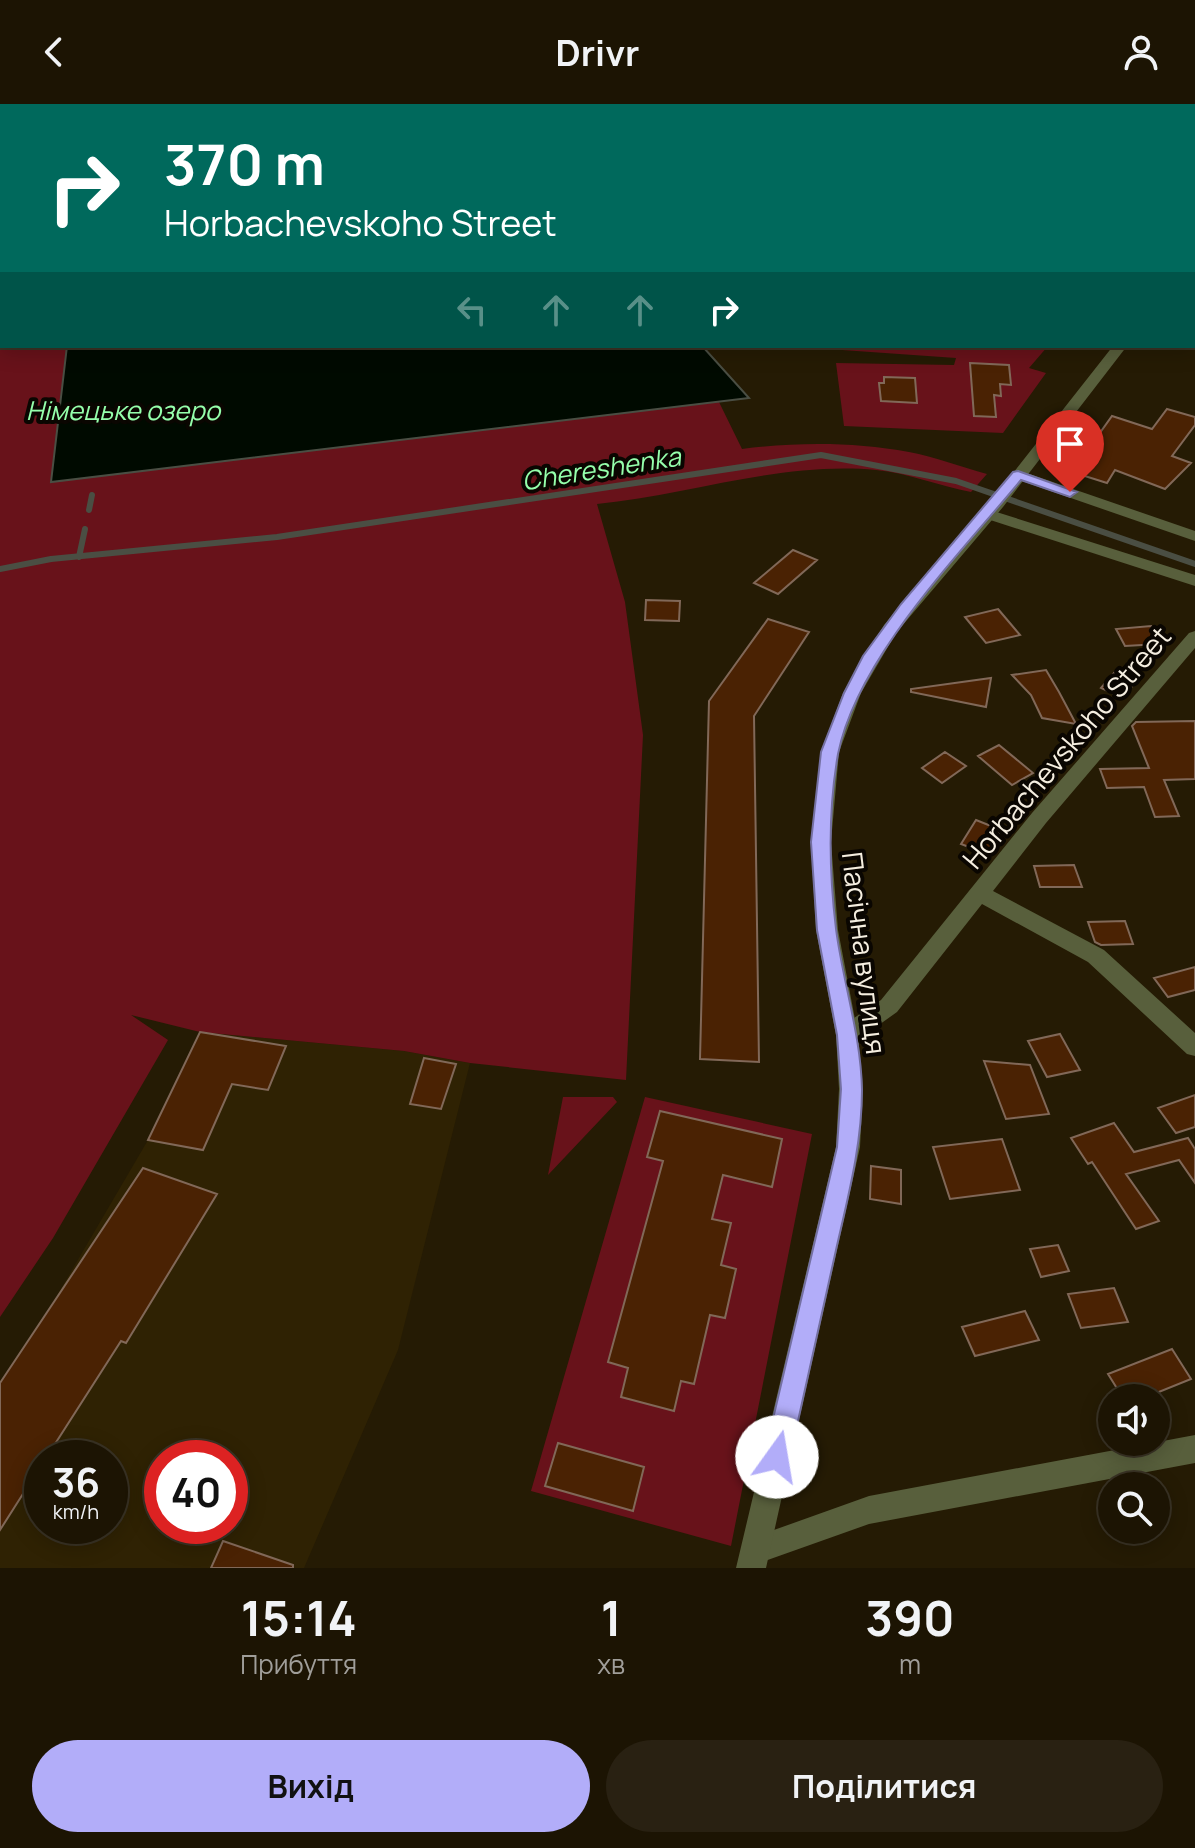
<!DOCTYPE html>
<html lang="uk">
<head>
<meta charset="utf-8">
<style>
	body { margin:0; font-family:Manrope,sans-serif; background:#292112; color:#f1f3f6; height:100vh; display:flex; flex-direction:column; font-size:30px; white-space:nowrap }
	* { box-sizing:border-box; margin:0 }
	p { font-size:26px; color:#a09e9a }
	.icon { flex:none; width:44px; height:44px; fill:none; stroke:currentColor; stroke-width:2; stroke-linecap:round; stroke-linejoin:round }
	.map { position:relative; height:1464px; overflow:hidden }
	.side { display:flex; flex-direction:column; background:#1c1403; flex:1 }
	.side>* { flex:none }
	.guide { position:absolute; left:0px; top:0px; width:1196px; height:244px; box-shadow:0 4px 20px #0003,0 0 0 2px #3a3325; background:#00695c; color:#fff; overflow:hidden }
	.controls { position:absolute; left:1098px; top:1280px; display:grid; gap:16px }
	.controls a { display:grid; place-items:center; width:72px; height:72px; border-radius:50%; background:#1c1403; box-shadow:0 4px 20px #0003,0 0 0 2px #3a3325; font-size:40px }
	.speed { position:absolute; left:24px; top:1336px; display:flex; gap:16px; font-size:40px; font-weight:700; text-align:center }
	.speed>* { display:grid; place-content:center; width:104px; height:104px; border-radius:50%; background:#1c1403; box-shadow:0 4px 20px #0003,0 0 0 2px #3a3325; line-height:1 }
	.speed small { font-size:20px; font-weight:400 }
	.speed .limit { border:12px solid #d22; background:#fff; color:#111 }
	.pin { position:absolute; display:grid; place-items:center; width:68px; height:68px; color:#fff; margin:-82px -34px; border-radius:50% 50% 50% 0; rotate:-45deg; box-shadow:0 0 8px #0007 }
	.pin .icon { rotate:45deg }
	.me { position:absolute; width:88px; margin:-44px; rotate:13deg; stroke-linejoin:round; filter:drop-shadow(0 0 6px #0008) }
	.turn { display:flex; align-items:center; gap:28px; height:168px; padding:0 32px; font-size:36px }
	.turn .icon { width:104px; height:104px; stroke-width:2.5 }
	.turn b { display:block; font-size:56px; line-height:68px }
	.lanes { display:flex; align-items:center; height:76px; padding:0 32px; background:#0003; justify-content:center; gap:40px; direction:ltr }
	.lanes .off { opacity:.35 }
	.eta { display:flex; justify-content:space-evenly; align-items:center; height:136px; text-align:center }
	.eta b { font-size:48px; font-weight:700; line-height:56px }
	.cta { display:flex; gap:16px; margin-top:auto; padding:16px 32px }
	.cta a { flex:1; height:92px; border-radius:48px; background:#b2adf9; color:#111; font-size:32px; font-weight:700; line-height:92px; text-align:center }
	.cta a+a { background:#292112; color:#f1f3f6 }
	header { display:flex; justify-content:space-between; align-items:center; height:104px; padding:0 32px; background:#1c1403; font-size:36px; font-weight:700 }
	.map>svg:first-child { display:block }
	.built { fill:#2f2203; fill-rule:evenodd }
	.green { fill:#68121a }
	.water { fill:#000a00; stroke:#4a4e43; stroke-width:2 }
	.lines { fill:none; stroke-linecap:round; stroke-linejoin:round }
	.stream { stroke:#4a4e43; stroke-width:6 }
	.building { fill:#4a2203; stroke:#816858; stroke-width:2 }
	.minor { fill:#585f3c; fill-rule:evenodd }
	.tertiary { fill:#585f3c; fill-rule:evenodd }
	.route { fill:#b2adf9; stroke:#7470a2; stroke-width:2 }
	.labels { text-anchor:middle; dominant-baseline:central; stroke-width:8; stroke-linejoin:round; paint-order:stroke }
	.far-water-label { font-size:26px; font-style:italic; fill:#95ffab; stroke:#0a0601 }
	.street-label { font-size:28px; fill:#f5eee0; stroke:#0a0601 }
</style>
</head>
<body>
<header><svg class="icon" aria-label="back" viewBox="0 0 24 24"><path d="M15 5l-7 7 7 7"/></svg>Drivr<svg class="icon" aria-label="person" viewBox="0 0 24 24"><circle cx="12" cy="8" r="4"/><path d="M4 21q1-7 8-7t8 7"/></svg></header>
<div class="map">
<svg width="1195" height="1464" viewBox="0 0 1195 1464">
	<rect width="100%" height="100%" fill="#251b04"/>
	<path class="built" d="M200,928l204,19 66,12 -72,287 -94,218h-304v-185l38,-55 110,-188zM42,1354h68v68h-68zM162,1354h68v68h-68z"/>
	<path class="green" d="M0,0h90l-88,2v240h65l-15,136 667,-80 23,47c56,-7 112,-7 167,3 26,5 52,15 78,22l-16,18c-31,-6 -63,-19 -95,-22 -93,-9 -187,25 -279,34l28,98 18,133 -17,345 -156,-17 -66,-12 -204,-19 -69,-17 37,25 -115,198 -53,79z
		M830,242h218l-19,22 17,5 -43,60 -159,-7 -8,-63 118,2 2,-7 -114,-8z
		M563,993h50l4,5 -69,73z
		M645,993l167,37 -81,412 -200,-55z"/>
	<path class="water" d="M67,242h639l-3,1 46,51 -698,84z"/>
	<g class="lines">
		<path class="stream" d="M89,406l3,-15
			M79,453l6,-28
			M0,465l51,-10 226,-22 544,-82 135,26 239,83"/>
	</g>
	<path class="building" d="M970,259l39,2 2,20 -11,-1 1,12 -7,-1 2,22 -22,-1z
		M884,273l31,1 2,25 -36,-2 -2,-18h5z
		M1167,305l28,8v8l-23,31 19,7 -26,26 -50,-19 -8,13 -35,-11 40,-56 40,13z
		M793,446l24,10 -39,34 -24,-11z
		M646,496l34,1 -1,20 -34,-1z
		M998,505l22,26 -34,8 -21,-26z
		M768,515l41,13 -55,84 5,346 -59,-3 9,-358z
		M1151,522l8,18 -34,2 -9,-17z
		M1046,566l13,22 17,32 -34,-6 -11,-23 -19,-20z
		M1115,568l21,9 -13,17 -22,-10z
		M991,574l-5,29 -75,-15v-3z
		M1195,617v58l-31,1 15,36 -24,1 -11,-30 -37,1 -7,-19 49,-1 -17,-42 4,-4z
		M999,641l34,28 -21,12 -34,-29z
		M945,648l21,14 -24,17 -20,-15z
		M976,716l25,10 -14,24 -26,-10z
		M1074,761l8,22h-42l-6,-21z
		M1125,817l8,23 -32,1 -6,-3 -7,-20z
		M1195,863v23l-27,7 -14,-19z
		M200,928l86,14 -18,44 -36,-6 -29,66 -55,-10z
		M1060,930l20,36 -33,7 -19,-36z
		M424,954l32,6 -15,45 -31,-5z
		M984,957l46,4 19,49 -43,5z
		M1195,991v32l-19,6 -18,-25z
		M660,1007l122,28 -10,48 -49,-12 -11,44 19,4 -10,42 15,4 -11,49 -15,-3 -16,69 -13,-3 -7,30 -53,-14 7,-29 -20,-6 55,-201 -16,-4z
		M1114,1019l20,29 54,-14 7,11v34l-16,-23 -53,14 33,47 -23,8 -44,-67 -4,2 -17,-26z
		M1002,1035l18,51 -70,9 -17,-52z
		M871,1062l30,4v34l-31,-5z
		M143,1064l74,26 -91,149 -5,-2 -75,117h-4v6l-42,66v-147z
		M1058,1141l11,26 -28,6 -11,-28z
		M1114,1184l14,34 -47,6 -13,-34z
		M1025,1207l14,29 -64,16 -13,-29z
		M1172,1245l19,30 -47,19h-21l-15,-24z
		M558,1339l86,24 -11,44 -88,-25z
		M223,1437l70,24v3h-82z"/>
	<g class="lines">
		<path class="minor" d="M1194,114h1v8h-1z
			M1194,168h1v9h-1z
			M1018,366l177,61v10l-182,-63v-6z
			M987,405l208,66v11l-214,-69v-6z
			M1195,527v17l-149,175 -53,68 111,59 91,83v23l-8,-2 -99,-92 -106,-58 -85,108 -42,30 -8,2 -8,-2 -3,-7 3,-7 42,-28 151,-187 157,-180z
			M1195,1331v28l-326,61 -113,40 -10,-4 -4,-10 4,-10 123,-44z"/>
		<path class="tertiary" d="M984,0h12l1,2h-12z
			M1113,242h14l-124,161 -107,126 -35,60 -22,59 -8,90 7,88 20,105 5,54 -3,58 -94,421h-30l100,-421 3,-58 -3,-54 -20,-105 -5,-88 10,-90 22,-59 41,-68 107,-124z"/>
	</g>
	<path class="route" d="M1018,367l59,21 -7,5 -49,-17c-62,75 -164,178 -183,274 -10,57 -9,117 -2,175 7,54 25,106 26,161 0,55 -14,107 -26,160 -16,69 -31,138 -46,207l-4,9 -9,3 -9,-3 -4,-9 73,-310 4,-58 -4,-54 -20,-105 -6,-88 10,-90 23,-59 19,-37 38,-52 112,-132z"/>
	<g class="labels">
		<g class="far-water-label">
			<text x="123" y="306">Німецьке озеро</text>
			<text transform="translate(601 364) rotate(-9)">Chereshenka</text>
		</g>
		<g class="street-label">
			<text transform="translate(1066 643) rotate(-50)">Horbachevskoho Street</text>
			<text transform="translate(865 849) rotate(83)">Пасічна вулиця</text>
		</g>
	</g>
</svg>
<div class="controls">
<a><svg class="icon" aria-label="sound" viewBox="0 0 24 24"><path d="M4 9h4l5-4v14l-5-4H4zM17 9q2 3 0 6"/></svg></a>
<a><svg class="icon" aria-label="search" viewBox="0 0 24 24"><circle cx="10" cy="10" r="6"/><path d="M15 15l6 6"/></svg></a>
</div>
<div class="speed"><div>36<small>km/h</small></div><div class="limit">40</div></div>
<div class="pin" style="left:1070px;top:388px;background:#d93025"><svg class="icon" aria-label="arrive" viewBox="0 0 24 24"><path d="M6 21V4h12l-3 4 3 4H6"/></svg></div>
<svg class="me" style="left:777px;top:1353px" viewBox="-20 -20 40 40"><circle r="19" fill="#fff"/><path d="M0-13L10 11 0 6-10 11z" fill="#b2adf9"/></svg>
<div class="guide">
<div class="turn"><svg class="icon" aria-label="right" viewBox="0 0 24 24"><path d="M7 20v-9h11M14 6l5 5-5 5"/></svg><div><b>370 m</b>Horbachevskoho Street</div></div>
<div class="lanes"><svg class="icon off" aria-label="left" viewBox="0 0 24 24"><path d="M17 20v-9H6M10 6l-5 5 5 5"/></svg><svg class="icon off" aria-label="ahead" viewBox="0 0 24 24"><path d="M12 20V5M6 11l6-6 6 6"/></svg><svg class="icon off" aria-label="ahead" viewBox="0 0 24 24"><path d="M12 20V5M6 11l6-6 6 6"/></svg><svg class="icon" aria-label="right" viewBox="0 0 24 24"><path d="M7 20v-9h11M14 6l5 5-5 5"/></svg></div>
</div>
</div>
<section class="side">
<div class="eta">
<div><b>15:14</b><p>Прибуття</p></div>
<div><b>1</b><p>хв</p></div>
<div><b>390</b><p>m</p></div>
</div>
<div class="cta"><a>Вихід</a><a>Поділитися</a></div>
</section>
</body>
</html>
